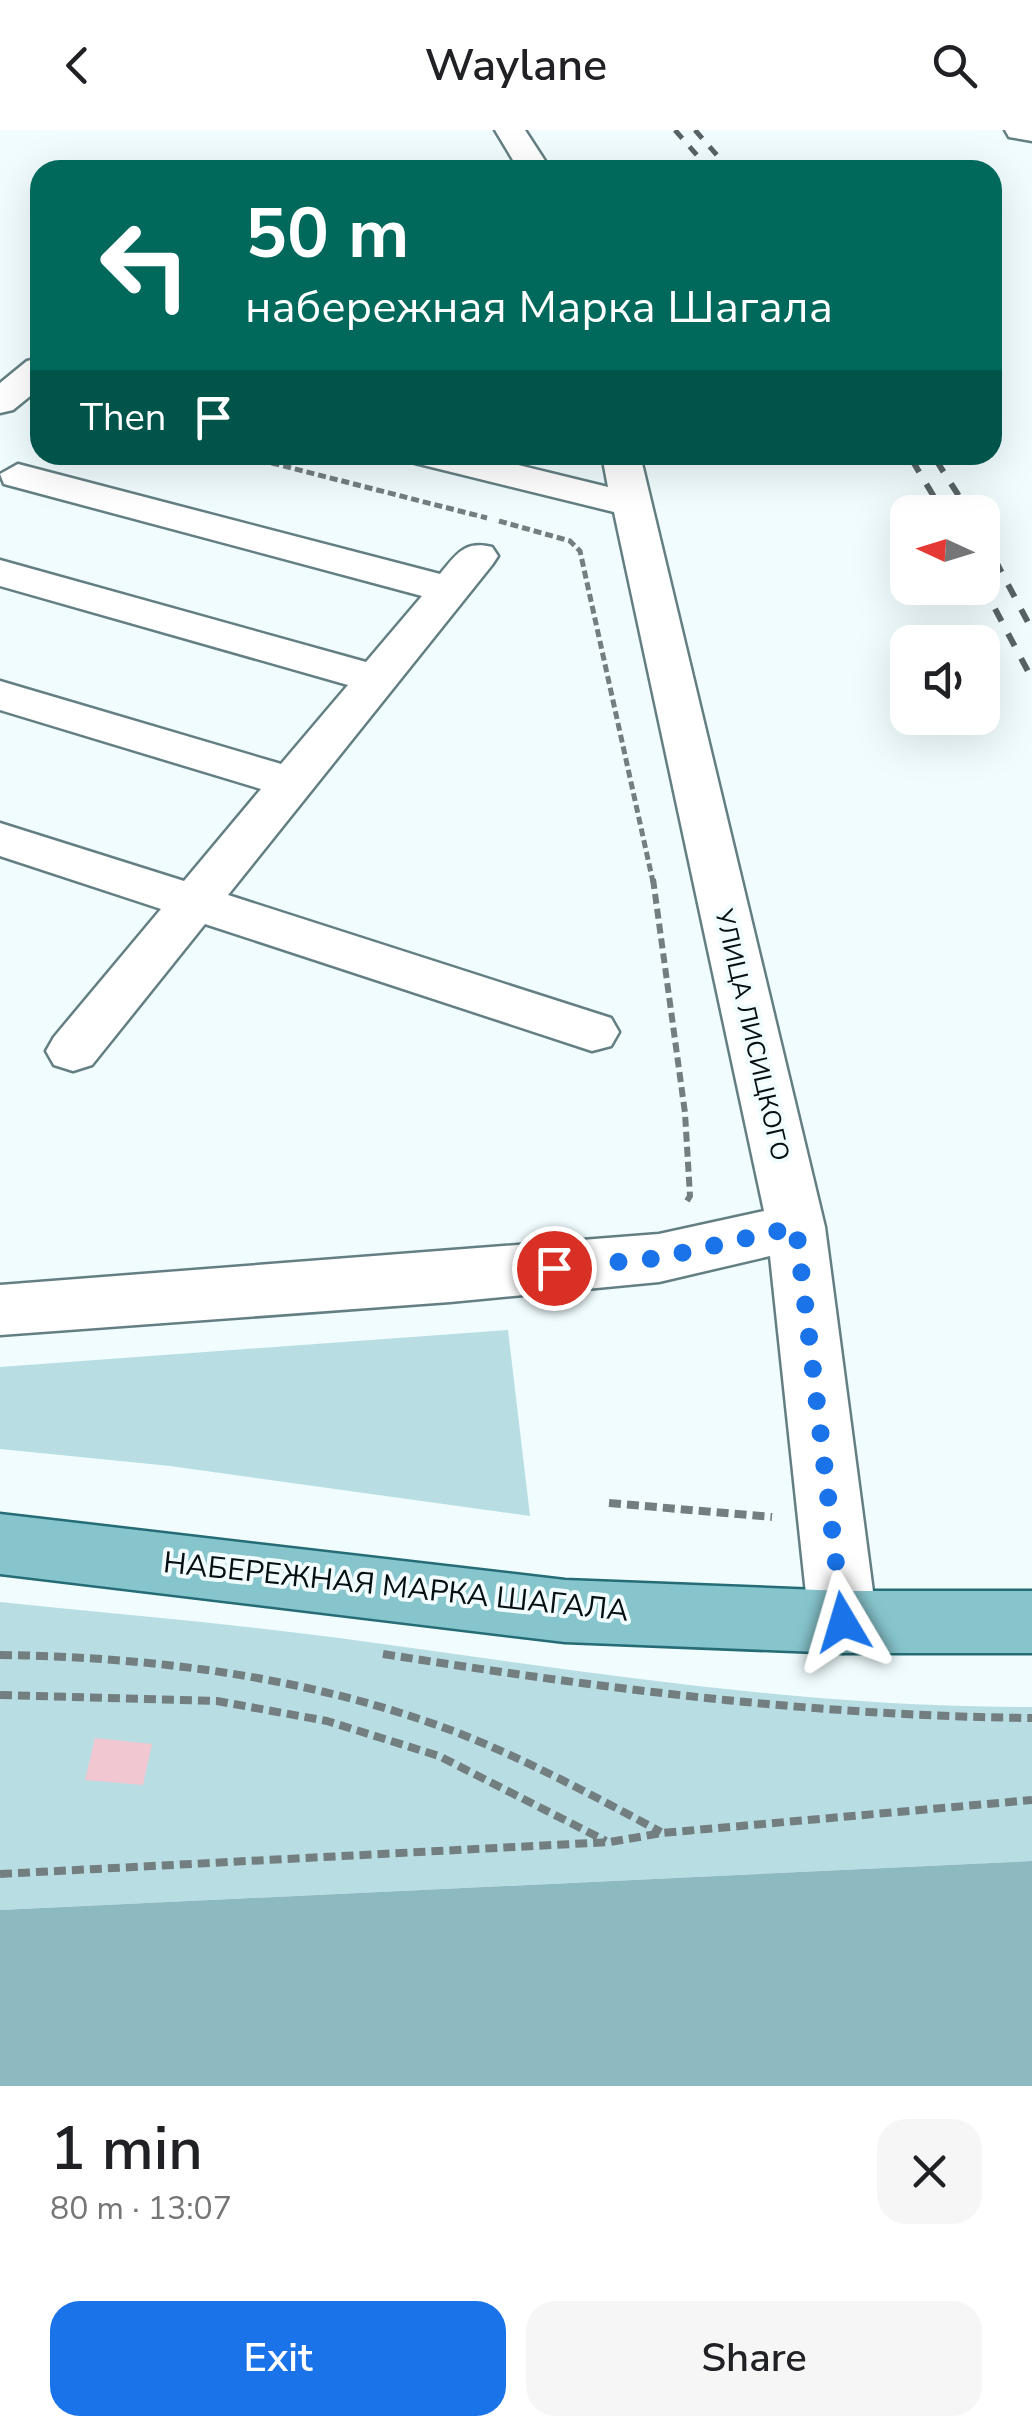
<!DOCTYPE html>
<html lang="en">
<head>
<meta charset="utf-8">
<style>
	body { margin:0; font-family:"Nunito Sans",sans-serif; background:#f6f6f6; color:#202124; height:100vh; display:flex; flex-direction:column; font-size:38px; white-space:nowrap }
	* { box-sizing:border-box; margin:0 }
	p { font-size:32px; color:#757577 }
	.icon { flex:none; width:55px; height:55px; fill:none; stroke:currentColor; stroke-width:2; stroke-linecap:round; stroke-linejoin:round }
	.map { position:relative; height:1956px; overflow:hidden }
	.side { display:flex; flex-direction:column; background:#fff; flex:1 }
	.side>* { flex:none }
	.guide { position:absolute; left:30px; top:30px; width:972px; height:305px; border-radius:30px; box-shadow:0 10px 40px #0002; background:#00695c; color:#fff; overflow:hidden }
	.needle { width:65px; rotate:274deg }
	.buttons { position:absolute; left:890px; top:365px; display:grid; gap:20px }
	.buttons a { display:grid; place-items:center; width:110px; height:110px; border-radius:20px; background:#fff; box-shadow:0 10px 40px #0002; font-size:50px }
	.pin { position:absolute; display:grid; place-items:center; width:85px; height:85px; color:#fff; margin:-42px; border:5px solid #fff; border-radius:50%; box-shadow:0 2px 10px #0007 }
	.me { position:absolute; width:110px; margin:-55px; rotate:353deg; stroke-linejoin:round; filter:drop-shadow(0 0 8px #0008) }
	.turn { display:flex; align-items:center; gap:35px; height:210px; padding:0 50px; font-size:45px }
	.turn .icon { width:130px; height:130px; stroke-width:2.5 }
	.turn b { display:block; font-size:70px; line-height:85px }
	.then { display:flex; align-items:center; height:95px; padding:0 50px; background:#0003; gap:20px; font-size:38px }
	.round { display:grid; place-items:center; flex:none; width:105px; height:105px; border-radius:30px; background:#f6f6f6 }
	.head { display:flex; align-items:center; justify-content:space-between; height:170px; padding:0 50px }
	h1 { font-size:60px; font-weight:600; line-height:75px }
	.button { display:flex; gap:20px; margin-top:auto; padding:20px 50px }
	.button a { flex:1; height:115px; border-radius:30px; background:#1a73e8; color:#fff; font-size:40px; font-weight:600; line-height:115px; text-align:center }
	.button a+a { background:#f6f6f6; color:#202124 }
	header { display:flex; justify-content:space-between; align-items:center; height:130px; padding:0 50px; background:#fff; font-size:45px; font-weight:600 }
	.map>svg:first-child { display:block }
	.green { fill:#b8dee3 }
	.water { fill:#8cbac0 }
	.building { fill:#f1c7d1 }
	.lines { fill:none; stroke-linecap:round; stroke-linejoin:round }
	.minor-casing { stroke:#647f83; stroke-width:5 }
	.major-casing { stroke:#266c75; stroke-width:5 }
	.path-far3 { stroke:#737e80; stroke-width:4; stroke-dasharray:6 4; stroke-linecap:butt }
	.path-far2 { stroke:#737e80; stroke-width:5; stroke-dasharray:8 4; stroke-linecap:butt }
	.path-far1 { stroke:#737e80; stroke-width:6; stroke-dasharray:10 5; stroke-linecap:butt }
	.path { stroke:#737e80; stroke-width:8; stroke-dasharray:12 6; stroke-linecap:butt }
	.minor { fill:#fff; fill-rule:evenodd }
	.major { fill:#87c5cd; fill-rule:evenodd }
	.rail-far1 { stroke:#596365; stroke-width:5; stroke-dasharray:11 11; stroke-linecap:butt }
	.rail { stroke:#596365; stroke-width:6; stroke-dasharray:14 14; stroke-linecap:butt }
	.route { stroke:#1a73e8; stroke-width:18; stroke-dasharray:0 32.4 }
	.labels { text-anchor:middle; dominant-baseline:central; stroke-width:8; stroke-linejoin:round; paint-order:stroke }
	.street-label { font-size:25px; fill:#050e10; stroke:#f0fcfe }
	.near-street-label { font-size:30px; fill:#050e10; stroke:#f0fcfe }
</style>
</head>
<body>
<header><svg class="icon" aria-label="back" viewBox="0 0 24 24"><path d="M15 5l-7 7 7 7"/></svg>Waylane<svg class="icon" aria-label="search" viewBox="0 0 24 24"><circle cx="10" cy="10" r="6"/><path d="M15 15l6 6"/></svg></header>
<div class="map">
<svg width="1032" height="1956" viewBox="0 0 1032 1956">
	<rect width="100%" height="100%" fill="#f0fcfe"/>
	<path class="green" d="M508,1200l22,186 -360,-50 -170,-17v-82z
		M0,1472c113,12 227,21 339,36 230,31 461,70 693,69v154l-1032,49z"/>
	<path class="water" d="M1032,1731v225h-1032v-176z"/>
	<path class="building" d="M95,1608l57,6 -9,41 -58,-5z"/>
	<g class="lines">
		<defs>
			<path id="minor" d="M495,0h30l26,40h-32z
				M1005,0h27v11l-23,-4z
				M40,228v30l-27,22 -13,3v-30l27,-22z
				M410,325h67l131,32 -6,-32h38l185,772 52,395 -10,22 -24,9 -24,-9 -10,-22 -39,-366 -111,26 -209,20 -450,33v-50l659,-51 105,-23 -150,-699 -199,-49z
				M18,334l422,110c16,-19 24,-34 52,-27l6,9 -6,9 -264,330 383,123 8,14 -8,14 -19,5 -387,-127 -113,141 -19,6 -19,-6 -8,-14 8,-14 107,-128 -161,-53v-33l184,58 77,-92 -261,-79v-29l281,83 67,-79 -348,-99v-26l366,102 56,-66 -418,-112 -4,-10z"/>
			<path id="major" d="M0,1384l565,66 278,11h189v62h-189l-278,-11 -565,-68z"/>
		</defs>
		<use href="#minor" class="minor-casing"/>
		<use href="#major" class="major-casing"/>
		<path class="path-far3" d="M241,325l28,7"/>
		<path class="path-far2" d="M260,330l227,58
			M499,391l71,20 10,10 73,331"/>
		<path class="path-far1" d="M653,749l32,234 5,83 -5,8"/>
		<path class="path" d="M609,1373l163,14
			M383,1524c216,34 430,62 649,64
			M0,1525c155,2 310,22 456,77 71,28 138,64 205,100
			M0,1565l217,6 110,20 112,35 167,85
			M0,1744l610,-32 52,-9 370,-33"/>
		<use href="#minor" class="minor"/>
		<use href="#major" class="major"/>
		<path class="rail-far1" d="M675,0l35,40
			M695,0l35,40
			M909,325l4,7
			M933,325l5,7"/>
		<path class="rail" d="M912,330l31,52
			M936,330l33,52
			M982,405l50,95
			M982,454l50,95"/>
	</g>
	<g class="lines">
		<path class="route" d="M554,1138l105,-10 137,-31 47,395"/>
	</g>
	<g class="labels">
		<g class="street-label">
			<text transform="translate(752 905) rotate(77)">УЛИЦА ЛИСИЦКОГО</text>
		</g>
		<g class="near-street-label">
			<text transform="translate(396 1457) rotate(6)">НАБЕРЕЖНАЯ МАРКА ШАГАЛА</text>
		</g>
	</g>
</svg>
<div class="buttons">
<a><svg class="needle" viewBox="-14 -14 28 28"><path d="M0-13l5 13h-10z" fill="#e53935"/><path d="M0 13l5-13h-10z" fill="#757577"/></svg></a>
<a><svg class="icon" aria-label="sound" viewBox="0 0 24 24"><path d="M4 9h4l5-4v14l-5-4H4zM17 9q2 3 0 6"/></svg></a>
</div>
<div class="pin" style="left:554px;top:1138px;background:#d93025"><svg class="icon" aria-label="arrive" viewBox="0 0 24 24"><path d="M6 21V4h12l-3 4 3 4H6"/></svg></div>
<svg class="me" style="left:843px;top:1492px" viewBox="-20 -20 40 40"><path d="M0-17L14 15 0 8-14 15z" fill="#1a73e8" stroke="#fff" stroke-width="4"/></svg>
<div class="guide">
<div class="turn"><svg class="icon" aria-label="left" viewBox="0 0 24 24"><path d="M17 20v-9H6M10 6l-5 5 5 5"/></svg><div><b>50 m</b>набережная Марка Шагала</div></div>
<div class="then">Then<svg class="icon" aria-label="arrive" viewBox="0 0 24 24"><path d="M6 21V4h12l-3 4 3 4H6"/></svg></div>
</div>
</div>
<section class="side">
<div class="head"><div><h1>1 min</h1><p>80 m · 13:07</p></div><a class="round"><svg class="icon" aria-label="close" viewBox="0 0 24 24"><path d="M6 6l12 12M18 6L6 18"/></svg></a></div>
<div class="button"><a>Exit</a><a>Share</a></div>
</section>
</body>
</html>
